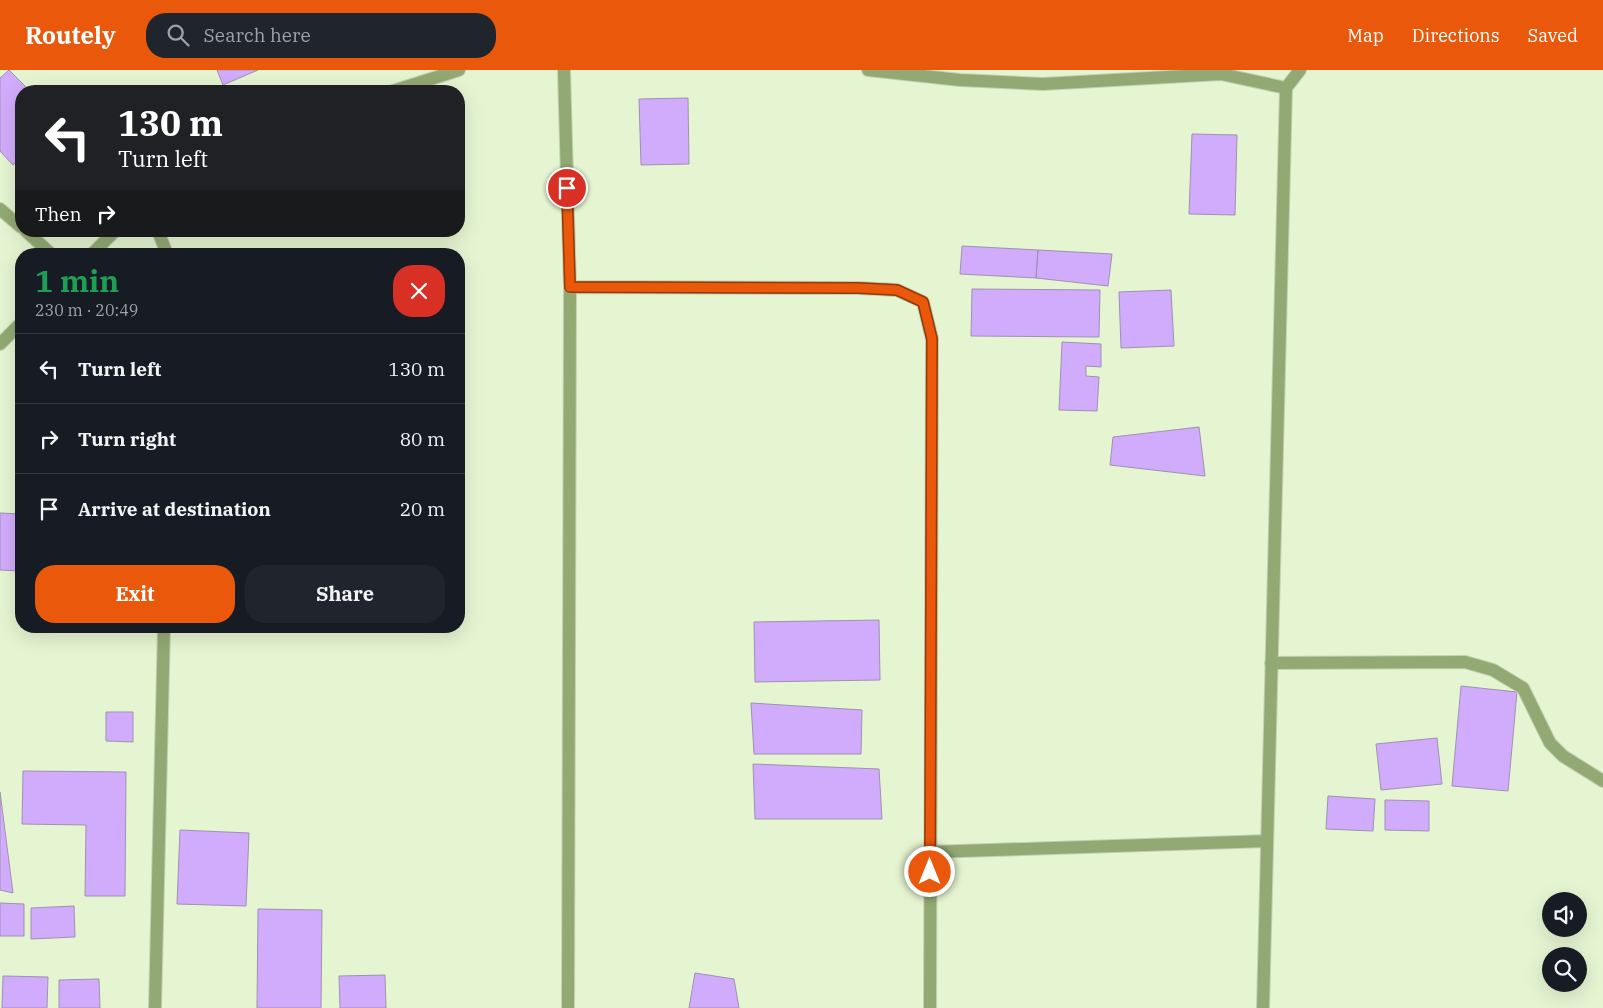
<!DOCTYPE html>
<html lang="en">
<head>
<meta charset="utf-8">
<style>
	body { margin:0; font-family:"IBM Plex Serif",serif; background:#20242c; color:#f1f3f6; height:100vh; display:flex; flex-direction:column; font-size:19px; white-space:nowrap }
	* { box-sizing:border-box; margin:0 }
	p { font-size:16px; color:#9ea1a6 }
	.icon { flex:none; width:28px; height:28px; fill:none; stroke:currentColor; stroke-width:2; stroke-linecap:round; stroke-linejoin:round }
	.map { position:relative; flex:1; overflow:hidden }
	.panel { position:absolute; left:15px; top:178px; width:450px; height:385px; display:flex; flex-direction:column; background:#171b24; border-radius:20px; box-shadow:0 5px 20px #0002 }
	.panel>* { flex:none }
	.guide { position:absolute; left:15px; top:15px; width:450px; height:152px; border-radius:20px; box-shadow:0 5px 20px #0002; background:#202124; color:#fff; overflow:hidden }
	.tools { position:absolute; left:1542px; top:822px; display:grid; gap:10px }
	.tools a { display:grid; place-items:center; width:45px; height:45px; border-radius:50%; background:#171b24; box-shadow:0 5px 20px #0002; font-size:25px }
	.pin { position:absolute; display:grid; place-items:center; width:42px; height:42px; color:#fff; margin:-21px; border:2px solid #fff; border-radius:50%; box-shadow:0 1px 5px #0007 }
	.me { position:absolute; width:55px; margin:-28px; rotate:0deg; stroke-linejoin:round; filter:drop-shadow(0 0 4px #0008) }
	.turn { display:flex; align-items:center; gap:18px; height:105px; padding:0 20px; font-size:22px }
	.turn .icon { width:65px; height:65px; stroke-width:2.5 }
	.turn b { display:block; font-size:35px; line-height:42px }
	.then { display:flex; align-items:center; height:48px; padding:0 20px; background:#0003; gap:10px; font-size:19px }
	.round { display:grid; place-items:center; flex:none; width:52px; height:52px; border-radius:20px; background:#20242c }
	.summary { display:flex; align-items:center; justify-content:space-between; height:85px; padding:0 20px }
	h1 { font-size:30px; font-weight:700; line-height:38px; color:#1e9e55 }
	.primary-button { display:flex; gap:10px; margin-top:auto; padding:10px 20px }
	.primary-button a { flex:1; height:58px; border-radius:20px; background:#ea580c; color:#fff; font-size:20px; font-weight:700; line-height:58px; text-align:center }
	.primary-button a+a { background:#20242c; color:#f1f3f6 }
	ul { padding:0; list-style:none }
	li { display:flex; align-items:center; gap:15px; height:70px; padding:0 20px; border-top:1px solid #363941 }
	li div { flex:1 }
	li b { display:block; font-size:19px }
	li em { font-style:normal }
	header { display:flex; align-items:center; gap:30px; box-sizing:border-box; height:70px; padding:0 25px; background:#ea580c; color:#fff }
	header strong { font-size:24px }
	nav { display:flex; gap:28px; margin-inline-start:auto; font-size:18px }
	.search { width:350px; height:45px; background:#20242c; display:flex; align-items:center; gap:12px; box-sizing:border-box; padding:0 18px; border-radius:20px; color:#9ea1a6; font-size:19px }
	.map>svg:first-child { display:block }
	.building { fill:#d1acfc; stroke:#9f91b1 }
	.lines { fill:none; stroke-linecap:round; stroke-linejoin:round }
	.minor-casing { stroke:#c3d0b1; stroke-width:14 }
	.minor { stroke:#92a973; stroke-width:12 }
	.route-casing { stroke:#983908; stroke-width:12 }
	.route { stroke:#ea580c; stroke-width:9 }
</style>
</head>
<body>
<header>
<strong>Routely</strong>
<div class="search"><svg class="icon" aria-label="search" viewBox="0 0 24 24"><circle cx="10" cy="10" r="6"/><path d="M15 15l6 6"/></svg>Search here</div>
<nav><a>Map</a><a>Directions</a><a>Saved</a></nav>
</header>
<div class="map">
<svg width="1603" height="938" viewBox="0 0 1603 938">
	<rect width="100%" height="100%" fill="#e5f4d1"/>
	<path class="building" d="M9,0l21,21h-9v67l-8,7 -13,-14v-73z
		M217,0h41l-35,15z
		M688,28l1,66 -48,1 -2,-66z
		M1192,64l45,1 -2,80 -46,-1z
		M962,176l76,4 -2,28 -76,-4z
		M1038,180l74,4 -4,32 -72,-8z
		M972,219l128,1 -1,47 -128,-1z
		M1171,220l3,56 -53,2 -2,-56z
		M1062,272l39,2v23l-15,-1v10l13,1 -2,34 -38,-1z
		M1199,357l6,49 -95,-11 3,-28z
		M21,372v52h-3z
		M0,443l21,1v57l-21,-1z
		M879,550l1,60 -125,2 -1,-60z
		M1461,616l56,6 -9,99 -56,-5z
		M751,633l111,7 -1,44h-107z
		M106,642h27v30l-27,-1z
		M1437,668l5,46 -61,6 -5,-46z
		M753,694l126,5 3,50h-127z
		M23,701l103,1 -1,124h-40l1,-71 -64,-1z
		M0,722l13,101 -13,-3z
		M1328,726l47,3 -2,32 -47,-2z
		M1385,730l44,1v30l-44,-1z
		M180,760l69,3 -3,73 -69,-2z
		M0,833l24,1v32h-24z
		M74,836l1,31 -44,2v-31z
		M258,839l64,1 -1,98h-64z
		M695,903l39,6 5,29h-50z
		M385,905l1,33h-46l-1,-32z
		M3,906l45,1 -1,31h-45z
		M99,909l1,29h-41v-28z"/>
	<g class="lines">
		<defs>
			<path id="minor" d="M564,0l6,217 -2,721
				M868,0l92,10 83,4 178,-10 65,14
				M393,21l66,-21
				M0,139l21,18
				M26,161l25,23
				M158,161l9,23
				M92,184l23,-23
				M570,217l288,1 39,2 26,12 9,37 -2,669
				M0,274l21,-21
				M1271,593l194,-1 28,8 30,18 27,55 13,13 40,25
				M930,782l337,-11
				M155,938l9,-382
				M1263,938l23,-920 14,-18"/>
		</defs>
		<use href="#minor" class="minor-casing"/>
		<use href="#minor" class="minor"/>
	</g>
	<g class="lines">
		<defs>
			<path id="route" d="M567,118l3,99 288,1 39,2 26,12 9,37 -2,533"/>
		</defs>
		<use href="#route" class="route-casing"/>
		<use href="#route" class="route"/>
	</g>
</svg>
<div class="tools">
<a><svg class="icon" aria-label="sound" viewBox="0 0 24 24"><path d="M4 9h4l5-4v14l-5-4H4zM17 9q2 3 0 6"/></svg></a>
<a><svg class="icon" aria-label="search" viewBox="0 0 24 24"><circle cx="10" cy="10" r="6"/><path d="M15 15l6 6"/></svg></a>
</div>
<div class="pin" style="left:567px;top:118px;background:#d93025"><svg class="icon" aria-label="arrive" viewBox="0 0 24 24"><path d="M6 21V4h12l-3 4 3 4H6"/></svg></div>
<svg class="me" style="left:930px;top:802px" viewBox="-20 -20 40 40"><circle r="17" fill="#ea580c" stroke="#fff" stroke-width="3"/><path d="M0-11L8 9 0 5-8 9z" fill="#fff"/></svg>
<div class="guide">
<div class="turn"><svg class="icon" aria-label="left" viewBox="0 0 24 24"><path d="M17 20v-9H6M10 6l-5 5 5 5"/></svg><div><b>130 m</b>Turn left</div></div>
<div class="then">Then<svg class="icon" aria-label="right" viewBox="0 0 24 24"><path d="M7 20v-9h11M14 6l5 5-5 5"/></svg></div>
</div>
<section class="panel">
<div class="summary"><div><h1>1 min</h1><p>230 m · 20:49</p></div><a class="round" style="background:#d93025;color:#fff"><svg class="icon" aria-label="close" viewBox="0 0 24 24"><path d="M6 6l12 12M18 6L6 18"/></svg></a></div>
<ul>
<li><svg class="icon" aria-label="left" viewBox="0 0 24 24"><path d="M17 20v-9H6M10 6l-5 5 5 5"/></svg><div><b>Turn left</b></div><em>130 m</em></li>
<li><svg class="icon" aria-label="right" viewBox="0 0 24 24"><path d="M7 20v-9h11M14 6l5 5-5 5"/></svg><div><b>Turn right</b></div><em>80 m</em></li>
<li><svg class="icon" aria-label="arrive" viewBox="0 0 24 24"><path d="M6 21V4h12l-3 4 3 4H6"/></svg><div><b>Arrive at destination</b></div><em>20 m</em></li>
</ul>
<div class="primary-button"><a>Exit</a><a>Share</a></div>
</section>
</div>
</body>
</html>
